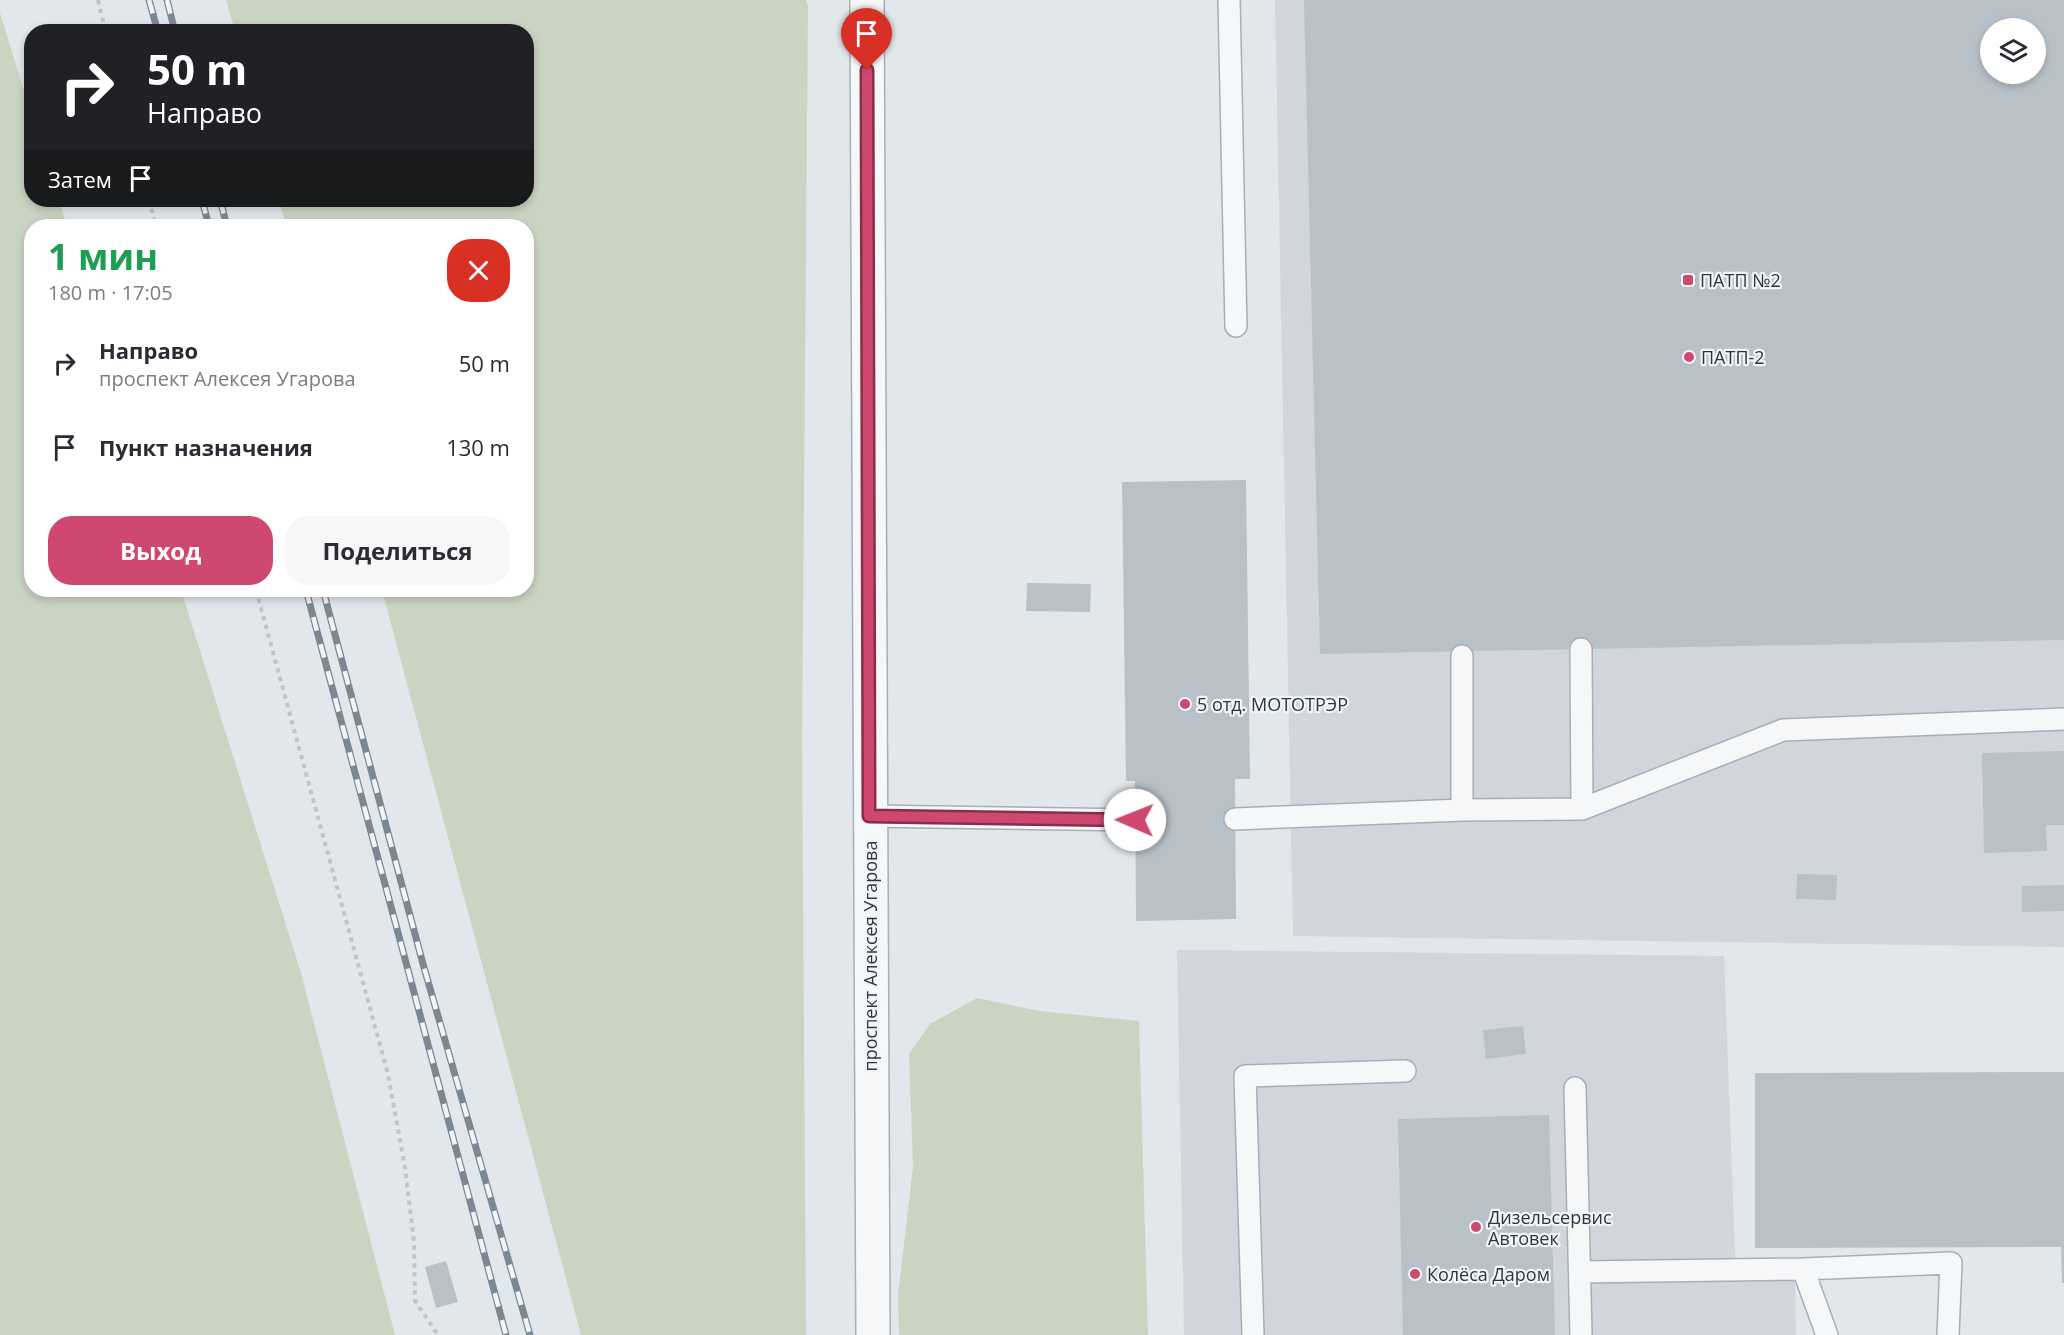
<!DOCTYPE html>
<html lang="ru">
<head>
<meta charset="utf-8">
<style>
	body { margin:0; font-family:"Open Sans",sans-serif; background:#f7f7f7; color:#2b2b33; height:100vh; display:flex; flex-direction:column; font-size:22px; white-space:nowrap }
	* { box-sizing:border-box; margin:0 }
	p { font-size:20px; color:#7c7c81 }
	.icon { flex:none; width:33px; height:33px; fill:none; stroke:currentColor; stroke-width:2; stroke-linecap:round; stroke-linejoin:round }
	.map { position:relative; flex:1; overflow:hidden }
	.details { position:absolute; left:24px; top:219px; width:510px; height:378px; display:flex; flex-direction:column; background:#fff; border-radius:24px; box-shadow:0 3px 9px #0003 }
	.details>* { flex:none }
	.guide { position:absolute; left:24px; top:24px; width:510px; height:183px; border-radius:24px; box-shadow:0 3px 9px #0003; background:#202124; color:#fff; overflow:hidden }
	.fabs { position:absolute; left:1980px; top:18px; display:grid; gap:12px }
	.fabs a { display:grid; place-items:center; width:66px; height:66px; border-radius:50%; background:#fff; box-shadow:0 3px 9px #0003; font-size:30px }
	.pin { position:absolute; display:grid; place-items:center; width:51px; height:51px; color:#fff; margin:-62px -26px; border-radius:50% 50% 50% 0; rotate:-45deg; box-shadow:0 0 6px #0007 }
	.pin .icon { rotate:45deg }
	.me { position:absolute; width:66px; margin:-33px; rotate:271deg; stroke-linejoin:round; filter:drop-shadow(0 0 4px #0008) }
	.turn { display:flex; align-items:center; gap:21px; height:126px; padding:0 24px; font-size:27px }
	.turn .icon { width:78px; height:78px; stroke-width:2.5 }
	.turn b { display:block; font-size:42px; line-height:51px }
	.then { display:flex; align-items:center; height:57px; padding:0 24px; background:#0003; gap:12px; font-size:22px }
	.round { display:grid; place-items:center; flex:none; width:63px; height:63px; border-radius:24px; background:#f7f7f7 }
	.overview { display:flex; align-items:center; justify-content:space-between; height:102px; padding:0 24px }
	h1 { font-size:36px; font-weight:700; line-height:45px; color:#1e9e55 }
	.primary-button { display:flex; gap:12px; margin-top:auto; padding:12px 24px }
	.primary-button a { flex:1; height:69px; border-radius:24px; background:#cf4870; color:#fff; font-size:24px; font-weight:700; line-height:69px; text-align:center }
	.primary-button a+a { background:#f7f7f7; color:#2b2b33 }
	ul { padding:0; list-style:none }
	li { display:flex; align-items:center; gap:18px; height:84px; padding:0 24px }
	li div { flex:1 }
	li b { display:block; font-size:22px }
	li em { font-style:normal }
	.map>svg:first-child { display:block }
	.built { fill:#d0d6dc; fill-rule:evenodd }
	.green { fill:#cad4c3 }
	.building { fill:#b9c1c8; fill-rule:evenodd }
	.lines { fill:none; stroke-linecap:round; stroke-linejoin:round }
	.lane-casing { stroke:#a7afb5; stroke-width:24 }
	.street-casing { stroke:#a7afb5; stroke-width:36 }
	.path { stroke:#c0c5ca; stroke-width:4; stroke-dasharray:4.5 4.5; stroke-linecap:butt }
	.lane { stroke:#f5f7f9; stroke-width:21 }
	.street { stroke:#f5f7f9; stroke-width:33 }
	.rail-casing { stroke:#7b8894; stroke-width:7 }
	.rail { stroke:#f2f5f8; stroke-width:4.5; stroke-dasharray:14; stroke-linecap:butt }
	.route-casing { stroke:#872f49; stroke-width:15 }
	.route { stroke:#cf4870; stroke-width:10 }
	.poi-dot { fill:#cf4870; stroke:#f2f5f8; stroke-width:2 }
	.labels { text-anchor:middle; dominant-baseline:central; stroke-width:4.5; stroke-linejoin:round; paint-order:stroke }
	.poi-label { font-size:18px; fill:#2a3743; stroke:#f2f5f8; text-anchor:start }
	.street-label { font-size:18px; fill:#2a3743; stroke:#f2f5f8 }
</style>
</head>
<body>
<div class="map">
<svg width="2064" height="1335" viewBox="0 0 2064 1335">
	<rect width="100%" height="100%" fill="#e2e7eb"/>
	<path class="built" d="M1275,0h789v947l-771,-11zM1990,28h46v46h-46z
		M1177,950l547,6 12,326 59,-2 1,55h-612z"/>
	<path class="green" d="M226,0h580l2,5 -6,736 4,594h-225l-199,-745h144v-364h-240l-7,-26h247v-168l-291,-1z
		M0,13l31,100 1,87h27l8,26h-35v364h149l120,383 94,362h-395z
		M977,998l62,13 100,10 9,314h-249l-1,-40 15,-128 -4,-113 21,-30z"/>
	<path class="building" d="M1304,0h760v640l-744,14zM1990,28h46v46h-46z
		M1246,480l4,299h-15l1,140 -100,2 -1,-140h-9l-4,-299z
		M1027,583l64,1 -1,28 -64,-1z
		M2064,751v74h-18l1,26 -63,2 -2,-100z
		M1797,874l40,1 -1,25 -40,-1z
		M2064,885v26l-42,1v-26z
		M1523,1026l3,28 -40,5 -3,-29z
		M2064,1072v211h-2l-1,-36 -306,1v-175z
		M1549,1115l6,220h-152l-5,-216z
		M446,1261l12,41 -22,6 -11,-41z"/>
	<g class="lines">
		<defs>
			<path id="lane" d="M1229,0l7,326
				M1581,649l1,160
				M1462,656v154
				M869,816l266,4
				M1235,819l227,-9 120,-1 201,-79 281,-11
				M1575,1088l6,247
				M1803,1269l24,66
				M1580,1272l223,-3 148,-6 -3,72
				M1253,1335l-8,-259 160,-5"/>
			<path id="street" d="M867,0l6,1335"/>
		</defs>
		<use href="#lane" class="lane-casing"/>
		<use href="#street" class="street-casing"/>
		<path class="path" d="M98,0l8,32
			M149,200l7,26
			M256,590l132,484 17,94 9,74 1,59 23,34"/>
		<use href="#lane" class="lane"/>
		<use href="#street" class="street"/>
		<defs>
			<path id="rail" d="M149,0l9,32
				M167,0l8,32
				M202,200l7,26
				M220,200l7,26
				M306,590l200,745
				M323,590l100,374 107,371"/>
		</defs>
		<use href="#rail" class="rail-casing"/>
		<use href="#rail" class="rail"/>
	</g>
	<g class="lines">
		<defs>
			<path id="route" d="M867,70l2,746 266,4"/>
		</defs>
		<use href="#route" class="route-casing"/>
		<use href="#route" class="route"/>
	</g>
	<g class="poi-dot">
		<rect x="1682" y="274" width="12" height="12" rx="3"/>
		<circle cx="1689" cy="357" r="6"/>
		<circle cx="1185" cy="704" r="6"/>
		<circle cx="1476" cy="1227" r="6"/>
		<circle cx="1415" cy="1274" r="6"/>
	</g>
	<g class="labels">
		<g class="poi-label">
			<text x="1700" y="280">ПАТП №2</text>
			<text x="1701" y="357">ПАТП-2</text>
			<text x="1197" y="704">5 отд. МОТОТРЭР</text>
			<text x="1488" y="1217">Дизельсервис<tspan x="1488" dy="21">Автовек</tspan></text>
			<text x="1427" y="1274">Колёса Даром</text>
		</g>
		<g class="street-label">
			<text transform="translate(870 956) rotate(-90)">проспект Алексея Угарова</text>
		</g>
	</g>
</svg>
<div class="fabs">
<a><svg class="icon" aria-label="layers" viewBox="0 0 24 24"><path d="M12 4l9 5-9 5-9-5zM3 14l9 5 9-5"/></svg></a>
</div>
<div class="pin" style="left:867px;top:70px;background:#d93025"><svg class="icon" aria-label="arrive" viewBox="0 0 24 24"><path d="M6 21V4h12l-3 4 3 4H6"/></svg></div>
<svg class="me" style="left:1135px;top:820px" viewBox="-20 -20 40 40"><circle r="19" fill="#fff"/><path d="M0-13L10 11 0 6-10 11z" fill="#cf4870"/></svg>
<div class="guide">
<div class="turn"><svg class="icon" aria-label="right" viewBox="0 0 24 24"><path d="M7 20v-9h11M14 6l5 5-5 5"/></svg><div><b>50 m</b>Направо</div></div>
<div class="then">Затем<svg class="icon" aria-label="arrive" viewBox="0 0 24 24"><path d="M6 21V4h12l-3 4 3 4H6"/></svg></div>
</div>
<section class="details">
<div class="overview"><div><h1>1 мин</h1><p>180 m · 17:05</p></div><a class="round" style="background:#d93025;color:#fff"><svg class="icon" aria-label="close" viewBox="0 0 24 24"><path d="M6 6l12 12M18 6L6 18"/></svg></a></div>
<ul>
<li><svg class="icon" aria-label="right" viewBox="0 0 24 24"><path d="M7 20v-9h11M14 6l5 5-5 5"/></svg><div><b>Направо</b><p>проспект Алексея Угарова</p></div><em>50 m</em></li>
<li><svg class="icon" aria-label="arrive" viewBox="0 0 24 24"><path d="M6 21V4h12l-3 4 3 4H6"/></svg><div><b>Пункт назначения</b></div><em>130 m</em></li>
</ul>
<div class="primary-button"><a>Выход</a><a>Поделиться</a></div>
</section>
</div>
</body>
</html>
